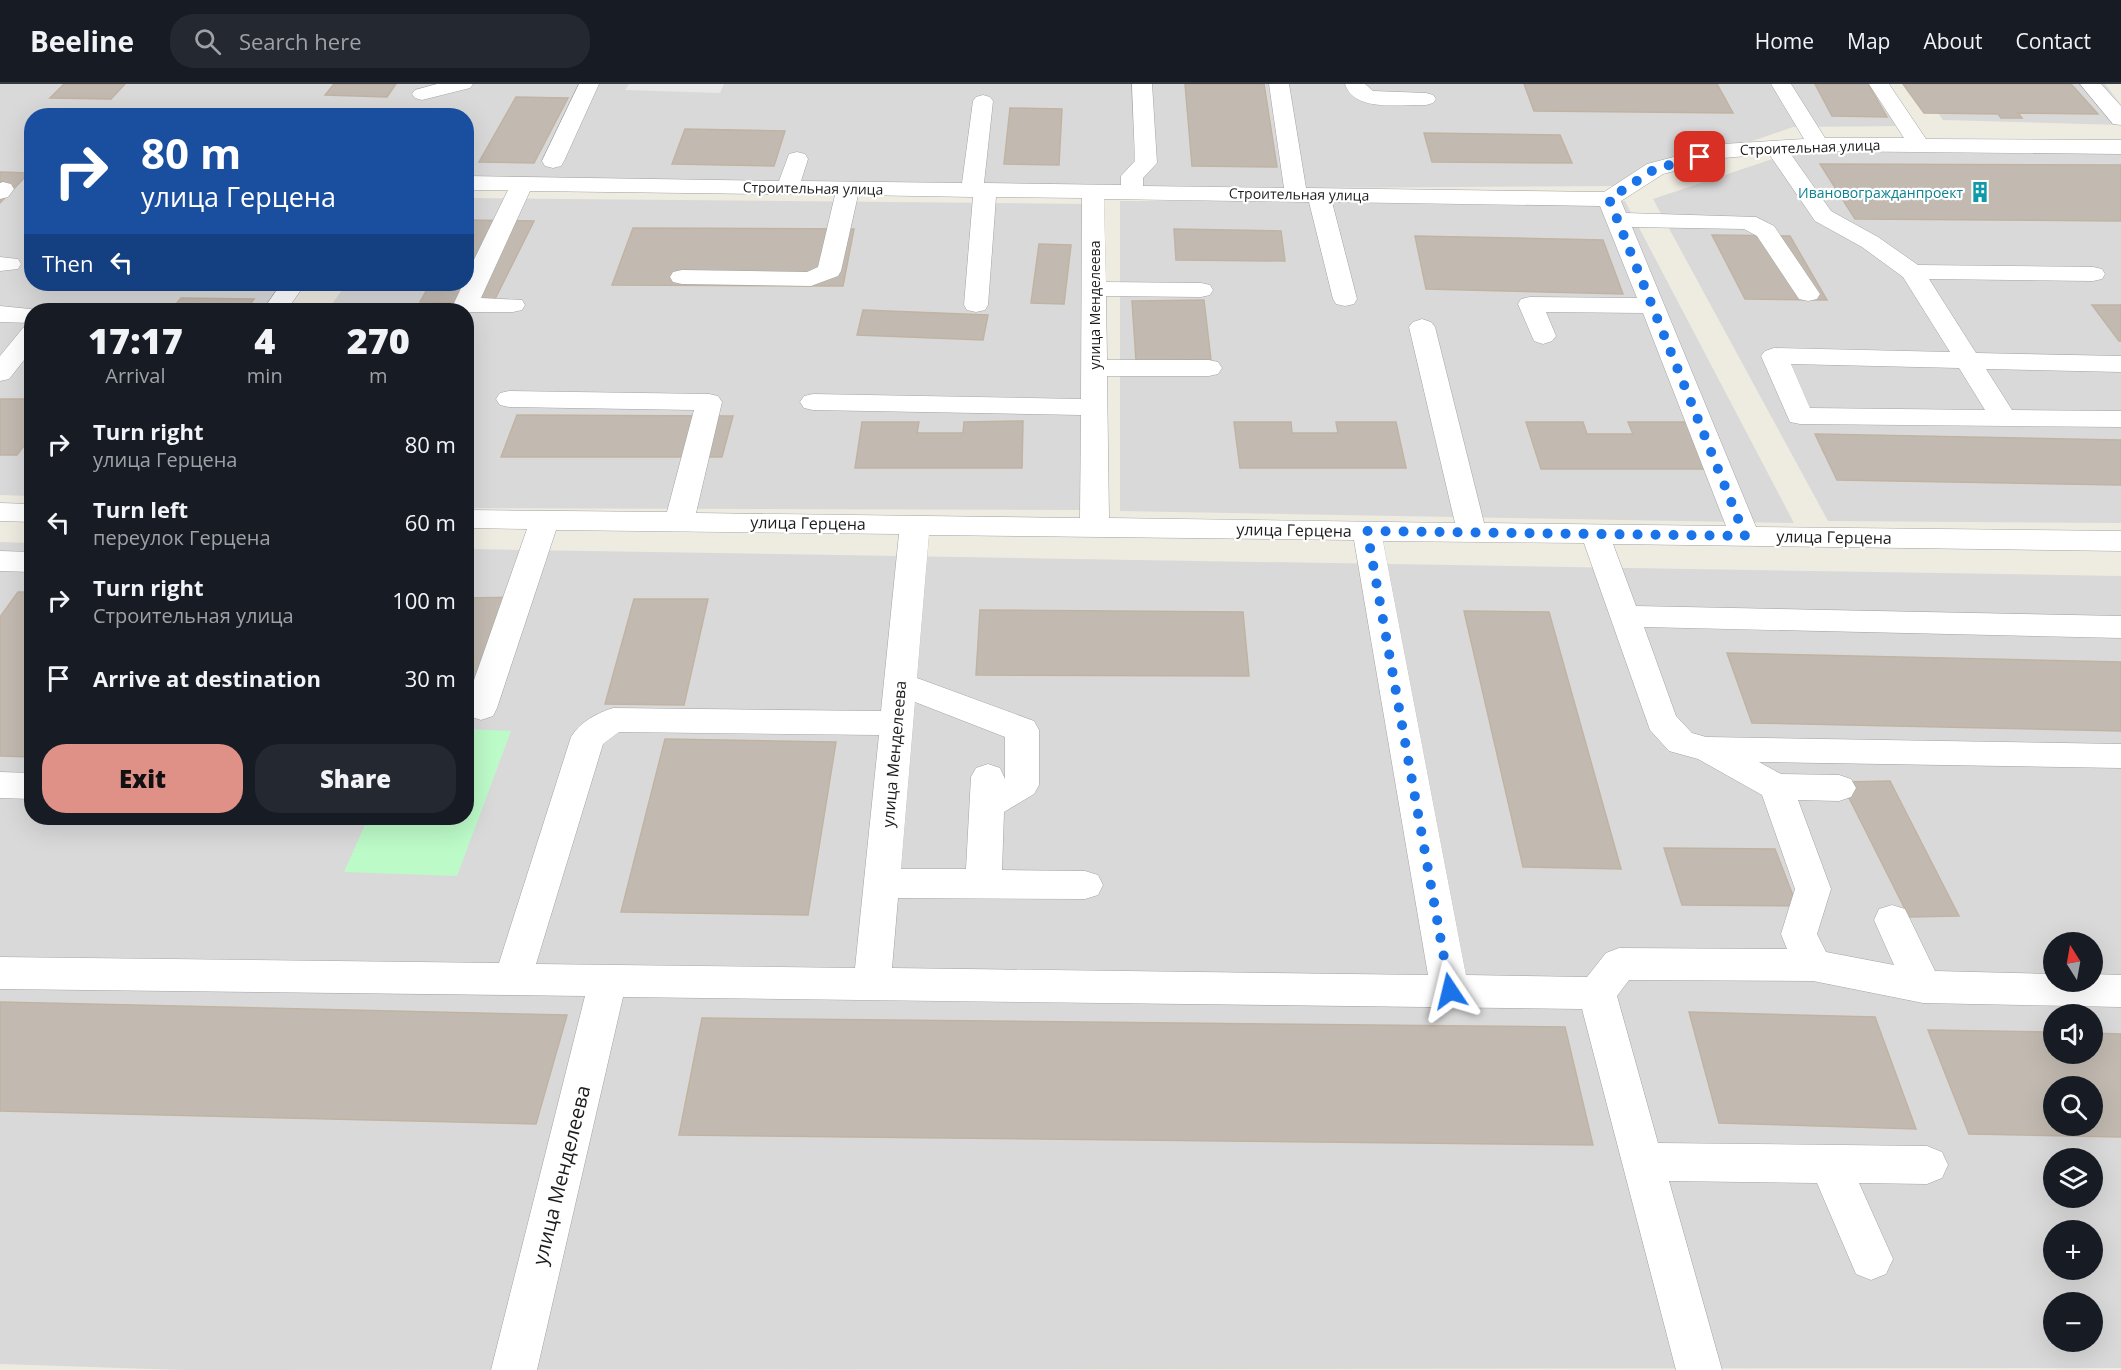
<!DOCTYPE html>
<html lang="en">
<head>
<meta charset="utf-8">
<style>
	body { margin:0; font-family:"Open Sans",sans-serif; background:#242831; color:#f1f3f6; height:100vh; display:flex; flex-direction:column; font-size:22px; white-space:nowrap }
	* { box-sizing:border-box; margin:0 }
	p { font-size:20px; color:#9ea1a6 }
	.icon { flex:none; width:33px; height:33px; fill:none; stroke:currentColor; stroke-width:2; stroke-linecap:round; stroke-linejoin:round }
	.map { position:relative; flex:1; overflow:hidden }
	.sheet { position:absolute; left:24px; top:219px; width:450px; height:522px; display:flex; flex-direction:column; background:#171b24; border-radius:24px; box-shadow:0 6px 24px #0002 }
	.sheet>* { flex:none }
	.top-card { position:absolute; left:24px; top:24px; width:450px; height:183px; border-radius:24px; box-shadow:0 6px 24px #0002; background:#1a4fa0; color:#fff; overflow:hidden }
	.needle { width:39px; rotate:349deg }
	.controls { position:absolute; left:2043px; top:848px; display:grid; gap:12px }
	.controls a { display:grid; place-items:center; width:60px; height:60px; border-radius:50%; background:#171b24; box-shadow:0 6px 24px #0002; font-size:30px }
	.pin { position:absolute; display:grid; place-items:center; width:51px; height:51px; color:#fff; margin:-26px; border-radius:12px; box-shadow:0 3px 9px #0006 }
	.me { position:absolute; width:66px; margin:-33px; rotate:350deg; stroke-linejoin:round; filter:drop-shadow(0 0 4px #0008) }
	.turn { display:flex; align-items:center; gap:21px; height:126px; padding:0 18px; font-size:27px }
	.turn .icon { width:78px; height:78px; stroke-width:2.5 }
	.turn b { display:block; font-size:42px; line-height:51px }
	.then { display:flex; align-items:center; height:57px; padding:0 18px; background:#0003; gap:12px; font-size:22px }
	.eta { display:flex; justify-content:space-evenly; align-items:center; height:102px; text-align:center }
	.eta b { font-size:36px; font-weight:800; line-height:42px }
	.button { display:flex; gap:12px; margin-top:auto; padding:12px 18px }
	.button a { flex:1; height:69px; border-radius:24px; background:#df9087; color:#111; font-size:24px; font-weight:800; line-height:69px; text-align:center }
	.button a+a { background:#242831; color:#f1f3f6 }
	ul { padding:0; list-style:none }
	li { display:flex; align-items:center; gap:18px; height:78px; padding:0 18px }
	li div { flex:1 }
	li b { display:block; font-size:22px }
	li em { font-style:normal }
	header { display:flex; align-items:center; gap:36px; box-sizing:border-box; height:84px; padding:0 30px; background:#171b24; border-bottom:2px solid #363941 }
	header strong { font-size:28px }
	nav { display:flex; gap:33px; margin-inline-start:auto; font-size:21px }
	.search { width:420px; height:54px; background:#242831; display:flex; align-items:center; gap:15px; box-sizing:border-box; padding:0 21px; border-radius:24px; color:#9ea1a6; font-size:22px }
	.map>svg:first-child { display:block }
	.residential { fill:#dad9d9; fill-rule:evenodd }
	.park { fill:#bcfac8 }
	.parking { fill:#e8e8e8 }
	.building { fill:#c2bab1; stroke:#c0b3a3; stroke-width:1.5; fill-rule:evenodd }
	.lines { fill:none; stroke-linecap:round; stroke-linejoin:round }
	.minor-casing { stroke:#a3a3a3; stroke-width:1 }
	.minor { fill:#fff; fill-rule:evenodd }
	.route { stroke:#1a73e8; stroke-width:10; stroke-dasharray:0 18 }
	.labels { text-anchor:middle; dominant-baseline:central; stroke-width:4.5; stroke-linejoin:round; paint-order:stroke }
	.far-street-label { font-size:14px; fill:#1c1c1c; stroke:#fff }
	.far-culture-label { font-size:14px; fill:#0d838f; stroke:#fff; text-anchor:end }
	.street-label { font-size:16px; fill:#1c1c1c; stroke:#fff }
	.near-street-label { font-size:20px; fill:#1c1c1c; stroke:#fff }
</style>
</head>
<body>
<header>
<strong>Beeline</strong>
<div class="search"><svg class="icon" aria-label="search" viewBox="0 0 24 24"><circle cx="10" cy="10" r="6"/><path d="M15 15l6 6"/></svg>Search here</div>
<nav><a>Home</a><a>Map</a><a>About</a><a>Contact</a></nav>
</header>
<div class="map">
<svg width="2121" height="1286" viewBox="0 0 2121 1286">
	<rect width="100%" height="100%" fill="#eeebe1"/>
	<path class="residential" d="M0,0h1883l26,42 -116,1 -171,59 -637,4 -518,-7 -1,-67h-434v168h272l-19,26h-253l-1,186 -31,-1z
		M1919,0h186l16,21v20l-178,-5z
		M1814,61l307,6v372l-293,-2 -175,-322z
		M467,114l620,6 -7,306 -613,-2 -1,-198h-138l18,-26h120z
		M1120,117h505l169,322 -674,-12z
		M0,458l31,1 1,275h434l1,-269 1654,27v792l-1938,2 -183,-6zM2054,858h38v39h-38zM2054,930h38v39h-38zM2054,1002h38v39h-38zM2054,1074h38v39h-38zM2054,1146h38v39h-38zM2054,1218h38v39h-38z"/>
	<path class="park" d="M467,645l44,2 -54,145 -113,-4 24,-54h98z"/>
	<path class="parking" d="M629,0h95l-4,9 -95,-3z"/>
	<path class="building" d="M64,0h61l-14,15 -61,-1z
		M334,0h62l-9,13 -62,-2z
		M1185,0h79l13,83 -85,-1z
		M1524,0h193l16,29 -199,-2z
		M1815,0h53l19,33 -55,-1z
		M1903,0h168l27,30 -80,-1 4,5h-21l-3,-4 -74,-1z
		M516,13l52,1 -34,65 -55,-1z
		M1010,24l52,1 -3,56 -55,-1z
		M685,45l100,2 -11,35 -102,-2z
		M1424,49l136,2 12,28 -140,-1z
		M1820,80l301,1v56l-266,-2z
		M0,88l29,1 -29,30z
		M466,136l68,1 -41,82 -73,-1 10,-18h36z
		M633,144l221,1 -11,57 -231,-1z
		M1174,145l107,2 4,30 -109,-1z
		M1712,151l78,1 37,64 -82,-1z
		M1415,152l188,4 20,54 -197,-5z
		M1039,160l32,1 -7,59 -33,-1z
		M181,214l73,1 -8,11h-75z
		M1204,216l7,60 -75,1 -4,-60z
		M2092,221h29v36h-2z
		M863,226l125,5 -5,25 -126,-5z
		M0,315h32v36l-15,20h-17z
		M517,331l216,1 -11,41h-221z
		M1023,337l-1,47h-167l7,-46h57l-2,11h46l1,-11z
		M1234,338h57l1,11h46l-2,-11h60l10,46h-166z
		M1526,338h57l4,12h46l-5,-12h60l20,47h-167z
		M1815,350l306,6v45l-284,-5z
		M18,508h14v165l-32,-1v-139z
		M532,513l-33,104h-33v-103z
		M634,515h74l-24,106 -79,-1z
		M980,526l263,2 6,64 -273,-1z
		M1464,527l85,1 72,257 -98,-2z
		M1727,569l394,9v69l-369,-8z
		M665,655l171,3 -28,173 -187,-3z
		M1890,697l69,135 -50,1 -68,-135z
		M1664,764l111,1 22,57 -115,-1z
		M0,918l567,13 -31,109 -536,-13z
		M1689,928l186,5 41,112 -197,-6z
		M702,934l863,9 28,118 -914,-10z
		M1928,946l126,2v21h38v-20l29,1v103l-152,-3zM2054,1002h38v39h-38z"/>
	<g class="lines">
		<defs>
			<path id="minor" d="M437,0h36l-3,4 -48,12 -7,-2 -3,-4 3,-4z
				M579,0h20l-35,77 -3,5 -8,2 -8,-2 -3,-5z
				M1132,0h20l5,79 -14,15v8l141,2 -15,-104h20l17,104 298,4 43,-28 76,-20 81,-5 -33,-55h20l34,54h79l-35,-54h20l37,55 195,1v14l-303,-3 -28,2 41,58 47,26 40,28 175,2 9,2 3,5 -3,5 -9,2 -164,-2 47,74 145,3v16l-135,-3 26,41 109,1v16l-321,-3 -10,-2 -29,-66 4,-5 9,-3 176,4 -47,-75 -41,-30 -47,-26 -46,-67 -45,4 -61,16 -42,27 5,12 130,4 18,9 46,68 -3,5 -9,2 -9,-2 -42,-63 -13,-7 -112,-2 124,300 365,4v20l-508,-7 23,62 485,10v22l-477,-11 32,89 16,17 14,4 415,7v24l-362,-6 22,12 58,1 12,4 5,9 -5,9 -12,4 -41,-1 33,89 -14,45 9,18 68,13 -20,-45 5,-11 13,-4 13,4 30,62 119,3v7h38v-7l29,1v32l-198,-4 -110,-22 -184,-1 -12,16 41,147 269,3 15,6 6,13 -6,13 -15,6 -68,-1 34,76 -7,15 -15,6 -15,-6 -39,-91 -148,-2 53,189h-46l-94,-361 -959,-12 -86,373h-46l94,-374 -585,-7v-32l499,6 72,-226c9,-15 26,-24 42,-29l268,3 18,-177 -343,-4 -59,178 -4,8 -12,4 -12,-4 -3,-13 61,-174 -61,-1v-18l201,2 27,-102 -185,-3 -9,-2 -4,-6 4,-6 9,-2 200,3 9,2 4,6 -26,111 384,5 1,-103 -268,-5 -9,-2 -4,-6 4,-6 9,-2 268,5 1,-201 -86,-1 -8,108 -3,5 -9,2 -9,-2 -3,-5 9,-108 -115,-2 -17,76 -3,5 -27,10 -129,-2 -9,-2 -3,-5 3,-5 9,-2 125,2 11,-5 17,-72 -305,-4 -49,107 41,2 3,5 -3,5 -9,2h-47v-2h-10l-3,-5 10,-21h3v-8l42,-86h-42v-14l313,5 10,-27 8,-2 8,2 3,5 -7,22 161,2 11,-82 3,-4 7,-2 7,2 3,4 -9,82 137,2v-9l14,-15zM1104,115l205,3 24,97 3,5 9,2 9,-2 3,-5 -25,-97 268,4 37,92 -107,-1 -9,2 -3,5 16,37 9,3 9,-3 4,-5 -10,-24 97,1 83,213 -242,-3 -49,-196 -4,-5 -9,-3 -9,3 -4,5 46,196 -346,-5 -2,-142h102l9,-2 4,-6 -4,-6 -9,-2h-102l-1,-64 95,1 9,-2 3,-5 -3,-5 -9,-2 -95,-1zM1791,280l168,4 26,42 -175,-2zM929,451l425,5 74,435 -536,-7 6,-70 187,1 13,-4 5,-10 -5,-10 -13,-4 -83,-1 2,-58 30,-18 5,-9v-55l-5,-9 -117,-43zM1383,457l201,2 66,187 19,21 29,8 64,36 33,94 -14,45 6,15 -168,-1 -13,5 -19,24 -121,-2zM915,618l90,35v42l-5,-11 -12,-4 -12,4 -5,9 -5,92h-65zM619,648l260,3 -24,233 -319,-4 67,-220z
				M1345,0h20l8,7 53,2 7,2 3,4 -3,4 -7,2c-24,-1 -72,8 -81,-21z
				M2080,0h21l20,22v19l-8,-1z
				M3,98l8,2 3,5 -6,8 -8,2v-16z
				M0,173l18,2 3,5 -3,5 -18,2z
				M281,200h24l-18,26h-24z
				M0,222l40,4h-8v13l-32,-1z
				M32,241v25l-23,29 -9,2v-25l23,-28z
				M0,419l32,1v18l-32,-1z
				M0,467l32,1v20l-32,-1z
				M0,688l32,1v26l-32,-1z"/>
		</defs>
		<use href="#minor" class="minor-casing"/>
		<use href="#minor" class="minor"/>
	</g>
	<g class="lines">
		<path class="route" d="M1450,907l-83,-460 378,5 -136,-337 46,-30 45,-12"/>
	</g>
	<defs>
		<symbol id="building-bare" viewBox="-9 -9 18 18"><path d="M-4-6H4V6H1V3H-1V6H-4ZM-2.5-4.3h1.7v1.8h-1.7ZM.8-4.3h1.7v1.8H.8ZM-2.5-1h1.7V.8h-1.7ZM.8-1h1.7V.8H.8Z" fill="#0f9aa8" stroke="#fff" stroke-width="2.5" paint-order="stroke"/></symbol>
	</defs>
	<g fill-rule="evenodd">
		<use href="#building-bare" x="1965" y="93" width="30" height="30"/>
	</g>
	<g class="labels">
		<g class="far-street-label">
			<text transform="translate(1810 63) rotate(-2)">Строительная улица</text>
			<text transform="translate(813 104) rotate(1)">Строительная улица</text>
			<text transform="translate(1299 110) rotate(1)">Строительная улица</text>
			<text transform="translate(1094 221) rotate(-90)">улица Менделеева</text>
		</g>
		<g class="far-culture-label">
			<text x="1963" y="108">Ивановогражданпроект</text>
		</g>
		<g class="street-label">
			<text transform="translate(808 439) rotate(1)">улица Герцена</text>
			<text transform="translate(1294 446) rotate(1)">улица Герцена</text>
			<text transform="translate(1834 453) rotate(1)">улица Герцена</text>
			<text transform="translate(894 670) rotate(-85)">улица Менделеева</text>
		</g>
		<g class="near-street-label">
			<text transform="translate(561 1091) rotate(-76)">улица Менделеева</text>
		</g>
	</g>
</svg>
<div class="controls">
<a><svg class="needle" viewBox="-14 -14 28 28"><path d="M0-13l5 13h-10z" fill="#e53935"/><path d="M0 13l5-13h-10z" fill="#9ea1a6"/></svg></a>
<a><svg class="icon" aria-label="sound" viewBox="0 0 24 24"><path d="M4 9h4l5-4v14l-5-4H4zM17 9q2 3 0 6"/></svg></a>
<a><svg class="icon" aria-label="search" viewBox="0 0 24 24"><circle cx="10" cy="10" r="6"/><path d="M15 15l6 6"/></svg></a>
<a><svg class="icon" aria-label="layers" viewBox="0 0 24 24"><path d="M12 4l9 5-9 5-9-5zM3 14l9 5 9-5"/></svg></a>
<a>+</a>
<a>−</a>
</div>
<div class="pin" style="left:1700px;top:73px;background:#d93025"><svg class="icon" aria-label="arrive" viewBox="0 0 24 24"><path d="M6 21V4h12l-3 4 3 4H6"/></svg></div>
<svg class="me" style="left:1450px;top:907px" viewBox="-20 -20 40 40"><path d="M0-17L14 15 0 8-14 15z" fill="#1a73e8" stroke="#fff" stroke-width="4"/></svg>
<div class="top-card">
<div class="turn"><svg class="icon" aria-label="right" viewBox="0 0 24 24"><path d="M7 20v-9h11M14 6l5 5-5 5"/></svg><div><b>80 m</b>улица Герцена</div></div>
<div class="then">Then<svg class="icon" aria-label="left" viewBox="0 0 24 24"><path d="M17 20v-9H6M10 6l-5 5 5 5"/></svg></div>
</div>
<section class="sheet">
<div class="eta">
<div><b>17:17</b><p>Arrival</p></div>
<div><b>4</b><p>min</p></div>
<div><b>270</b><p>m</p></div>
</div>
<ul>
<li><svg class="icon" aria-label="right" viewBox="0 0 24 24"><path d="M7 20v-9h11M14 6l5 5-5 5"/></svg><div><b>Turn right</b><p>улица Герцена</p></div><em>80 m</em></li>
<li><svg class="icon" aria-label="left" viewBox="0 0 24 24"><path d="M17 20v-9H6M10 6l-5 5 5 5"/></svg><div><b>Turn left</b><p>переулок Герцена</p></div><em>60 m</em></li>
<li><svg class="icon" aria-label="right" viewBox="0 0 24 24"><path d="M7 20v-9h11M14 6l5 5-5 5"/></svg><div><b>Turn right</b><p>Строительная улица</p></div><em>100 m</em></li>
<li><svg class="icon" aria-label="arrive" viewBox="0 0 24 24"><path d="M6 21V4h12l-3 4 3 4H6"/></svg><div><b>Arrive at destination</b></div><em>30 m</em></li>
</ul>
<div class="button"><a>Exit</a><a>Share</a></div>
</section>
</div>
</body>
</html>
